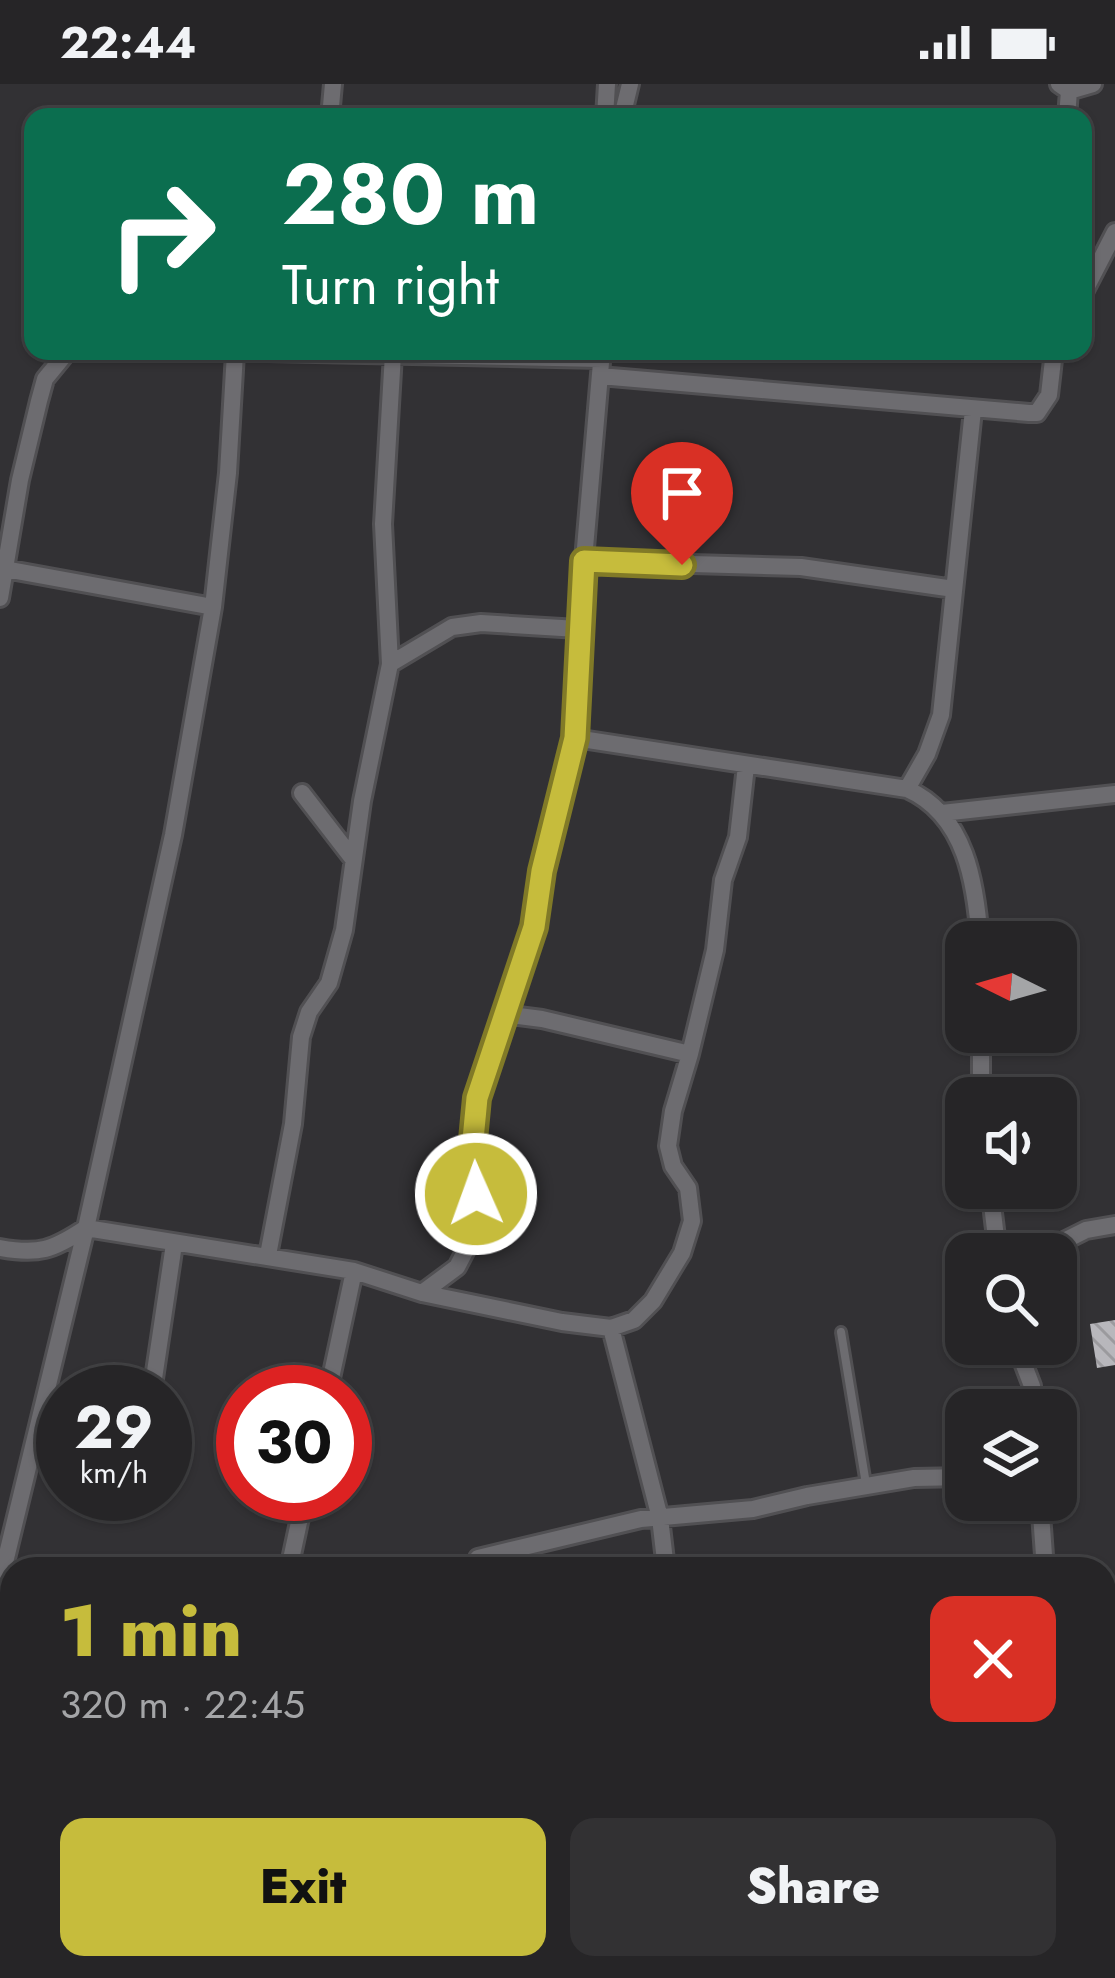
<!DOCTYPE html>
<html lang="en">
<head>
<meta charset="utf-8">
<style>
	body { margin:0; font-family:Jost,sans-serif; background:#323133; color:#f1f3f6; height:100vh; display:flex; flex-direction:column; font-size:45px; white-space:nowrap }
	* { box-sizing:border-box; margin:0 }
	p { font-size:39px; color:#a4a5a7 }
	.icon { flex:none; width:66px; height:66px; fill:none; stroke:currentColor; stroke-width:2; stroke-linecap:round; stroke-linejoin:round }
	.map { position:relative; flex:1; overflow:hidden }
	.side { position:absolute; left:0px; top:1473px; width:1116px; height:423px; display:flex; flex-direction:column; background:#262527; border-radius:36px 36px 0 0; box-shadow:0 3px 9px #0004,0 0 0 3px #424244 }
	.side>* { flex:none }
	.top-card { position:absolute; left:24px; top:24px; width:1068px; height:252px; border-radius:24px; box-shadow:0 3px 9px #0004,0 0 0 3px #424244; background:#0b6e4f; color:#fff; overflow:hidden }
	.needle { width:78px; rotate:275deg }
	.fabs { position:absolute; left:945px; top:837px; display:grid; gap:24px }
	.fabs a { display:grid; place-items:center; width:132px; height:132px; border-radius:24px; background:#262527; box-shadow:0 3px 9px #0004,0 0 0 3px #424244; font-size:60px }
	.speed { position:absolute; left:36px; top:1281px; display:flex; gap:24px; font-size:60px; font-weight:700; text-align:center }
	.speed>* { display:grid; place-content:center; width:156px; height:156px; border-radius:50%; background:#262527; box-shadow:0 3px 9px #0004,0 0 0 3px #424244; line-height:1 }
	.speed small { font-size:30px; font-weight:400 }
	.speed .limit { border:18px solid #d22; background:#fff; color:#111 }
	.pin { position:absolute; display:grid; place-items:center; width:102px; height:102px; color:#fff; margin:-123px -51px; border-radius:50% 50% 50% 0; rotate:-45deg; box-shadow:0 0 12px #0007 }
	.pin .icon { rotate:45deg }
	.me { position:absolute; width:132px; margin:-66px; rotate:358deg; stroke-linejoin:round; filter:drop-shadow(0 0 9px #0008) }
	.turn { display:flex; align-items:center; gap:42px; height:252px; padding:0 60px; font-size:54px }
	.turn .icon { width:156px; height:156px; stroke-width:2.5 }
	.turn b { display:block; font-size:84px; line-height:102px }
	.round { display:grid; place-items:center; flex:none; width:126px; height:126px; border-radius:24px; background:#323133 }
	.overview { display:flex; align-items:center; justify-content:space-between; height:204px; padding:0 60px }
	h1 { font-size:72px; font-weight:800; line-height:90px; color:#c6bc3c }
	.action { display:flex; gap:24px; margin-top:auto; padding:24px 60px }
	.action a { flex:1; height:138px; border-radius:24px; background:#c6bc3c; color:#111; font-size:48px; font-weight:800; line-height:138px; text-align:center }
	.action a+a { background:#323133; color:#f1f3f6 }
	.status { display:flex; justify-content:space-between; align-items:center; height:84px; padding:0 60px; background:#262527; direction:ltr }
	.status svg { height:33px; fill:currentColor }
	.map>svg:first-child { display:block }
	.forest { fill:url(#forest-firs) }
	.building { fill:url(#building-back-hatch) }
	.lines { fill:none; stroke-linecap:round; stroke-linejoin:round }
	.lane-casing { stroke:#515053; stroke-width:14 }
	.street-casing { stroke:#515053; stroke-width:22 }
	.secondary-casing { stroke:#515053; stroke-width:27 }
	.lane { stroke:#6d6c70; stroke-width:8 }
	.street { stroke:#6d6c70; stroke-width:16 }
	.secondary { stroke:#6d6c70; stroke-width:21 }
	.route-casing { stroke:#817a27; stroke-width:30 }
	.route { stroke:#c6bc3c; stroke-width:21 }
</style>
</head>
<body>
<div class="status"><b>22:44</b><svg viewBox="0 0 49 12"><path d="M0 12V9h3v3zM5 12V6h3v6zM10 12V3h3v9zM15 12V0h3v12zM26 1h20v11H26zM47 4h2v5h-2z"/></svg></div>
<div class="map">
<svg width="1115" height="1894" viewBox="0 0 1115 1894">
	<defs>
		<pattern id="forest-firs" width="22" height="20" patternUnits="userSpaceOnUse" patternTransform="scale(3)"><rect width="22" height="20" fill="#56521b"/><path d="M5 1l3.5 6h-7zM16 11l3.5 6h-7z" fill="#6e6a3c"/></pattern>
		<pattern id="building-back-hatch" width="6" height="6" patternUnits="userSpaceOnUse" patternTransform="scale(3)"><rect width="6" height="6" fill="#b8b7bc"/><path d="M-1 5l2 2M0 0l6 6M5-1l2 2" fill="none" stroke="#9b9a9e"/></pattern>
	</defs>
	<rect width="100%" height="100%" fill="#323134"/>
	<path class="forest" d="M0,1727h12v157h330l2,10h-344z"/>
	<path class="building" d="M1115,1236v45l-18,3 -7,-44z"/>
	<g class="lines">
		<defs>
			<path id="lane" d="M841,1248l25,152"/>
			<path id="street" d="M1059,0l10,7 -2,26
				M1069,7l24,-7
				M330,33l3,-33
				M605,33l2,-33
				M622,33l8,-33
				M1083,210l32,-62
				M219,267l383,8
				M600,292l429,37h8l12,-18 5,-44
				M973,326l-32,305 -14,39 -20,35c59,26 69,95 73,153
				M584,477l217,6 153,22
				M5,485l208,38
				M0,514l20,-118 19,-79 6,-22 23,-28
				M390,580l62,-37 29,-4 97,6
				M575,654l332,51
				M302,709l51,66
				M942,729l173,-19
				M503,930l39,5 148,35 25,-104 8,-70 15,-43 8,-71
				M981,948v66
				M990,1104l8,66
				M0,1164c39,7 53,2 86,-20l268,43 68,22 140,29 49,6 23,-8 19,-19 29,-48 10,-32 -4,-33 -15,-22 -5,-20 5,-35 17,-57
				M1038,1170l48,-24 29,-5
				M268,1171l25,-131 8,-87 8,-25 20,-29 15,-53 18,-129 28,-137 -7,-140 10,-170
				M422,1209l35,-26 12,-23 7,-50 -3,-44 4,-52 57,-171 8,-56 33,-133 3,-109 24,-278
				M611,1244l49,190 6,51
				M1016,1260l16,42 2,24
				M152,1308l22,-148
				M328,1308l26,-121
				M1040,1416l5,69
				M478,1474l163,-39 112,-10 54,-13 107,-18 52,-1
				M289,1485l16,-75
				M0,1499l86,-355 87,-393 40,-228 15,-134 7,-120
				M1104,1638l11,-2
				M350,1884l2,10
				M464,1884l1,10
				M701,1884l1,10"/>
			<path id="secondary" d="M0,1711l12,-1
				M911,1884l9,10"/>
		</defs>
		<use href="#lane" class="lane-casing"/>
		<use href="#street" class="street-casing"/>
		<use href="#secondary" class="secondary-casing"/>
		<use href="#lane" class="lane"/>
		<use href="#street" class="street"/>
		<use href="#secondary" class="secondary"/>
	</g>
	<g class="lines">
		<defs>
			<path id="route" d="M476,1110l-4,-44 5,-52 57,-171 8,-56 33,-133 9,-177 98,4"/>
		</defs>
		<use href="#route" class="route-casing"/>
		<use href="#route" class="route"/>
	</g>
</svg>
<div class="fabs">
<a><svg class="needle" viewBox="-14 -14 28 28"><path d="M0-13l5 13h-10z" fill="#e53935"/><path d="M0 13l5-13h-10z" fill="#a4a5a7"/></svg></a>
<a><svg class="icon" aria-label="sound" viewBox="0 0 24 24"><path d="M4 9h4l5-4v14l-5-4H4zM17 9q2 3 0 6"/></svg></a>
<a><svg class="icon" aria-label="search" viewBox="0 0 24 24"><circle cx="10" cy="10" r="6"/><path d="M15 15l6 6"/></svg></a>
<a><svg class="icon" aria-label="layers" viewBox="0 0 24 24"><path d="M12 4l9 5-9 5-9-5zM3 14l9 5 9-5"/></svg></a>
</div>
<div class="speed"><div>29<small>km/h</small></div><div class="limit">30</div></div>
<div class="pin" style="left:682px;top:481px;background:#d93025"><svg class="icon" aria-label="arrive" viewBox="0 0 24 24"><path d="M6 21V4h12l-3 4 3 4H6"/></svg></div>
<svg class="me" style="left:476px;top:1110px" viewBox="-20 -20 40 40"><circle r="17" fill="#c6bc3c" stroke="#fff" stroke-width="3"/><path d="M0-11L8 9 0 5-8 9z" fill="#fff"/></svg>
<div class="top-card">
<div class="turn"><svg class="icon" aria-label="right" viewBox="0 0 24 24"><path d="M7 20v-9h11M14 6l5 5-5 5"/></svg><div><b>280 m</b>Turn right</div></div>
</div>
<section class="side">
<div class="overview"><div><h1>1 min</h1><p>320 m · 22:45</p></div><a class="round" style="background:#d93025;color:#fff"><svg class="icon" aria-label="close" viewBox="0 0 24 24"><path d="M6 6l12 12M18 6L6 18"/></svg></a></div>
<div class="action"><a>Exit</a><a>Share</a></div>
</section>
</div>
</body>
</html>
